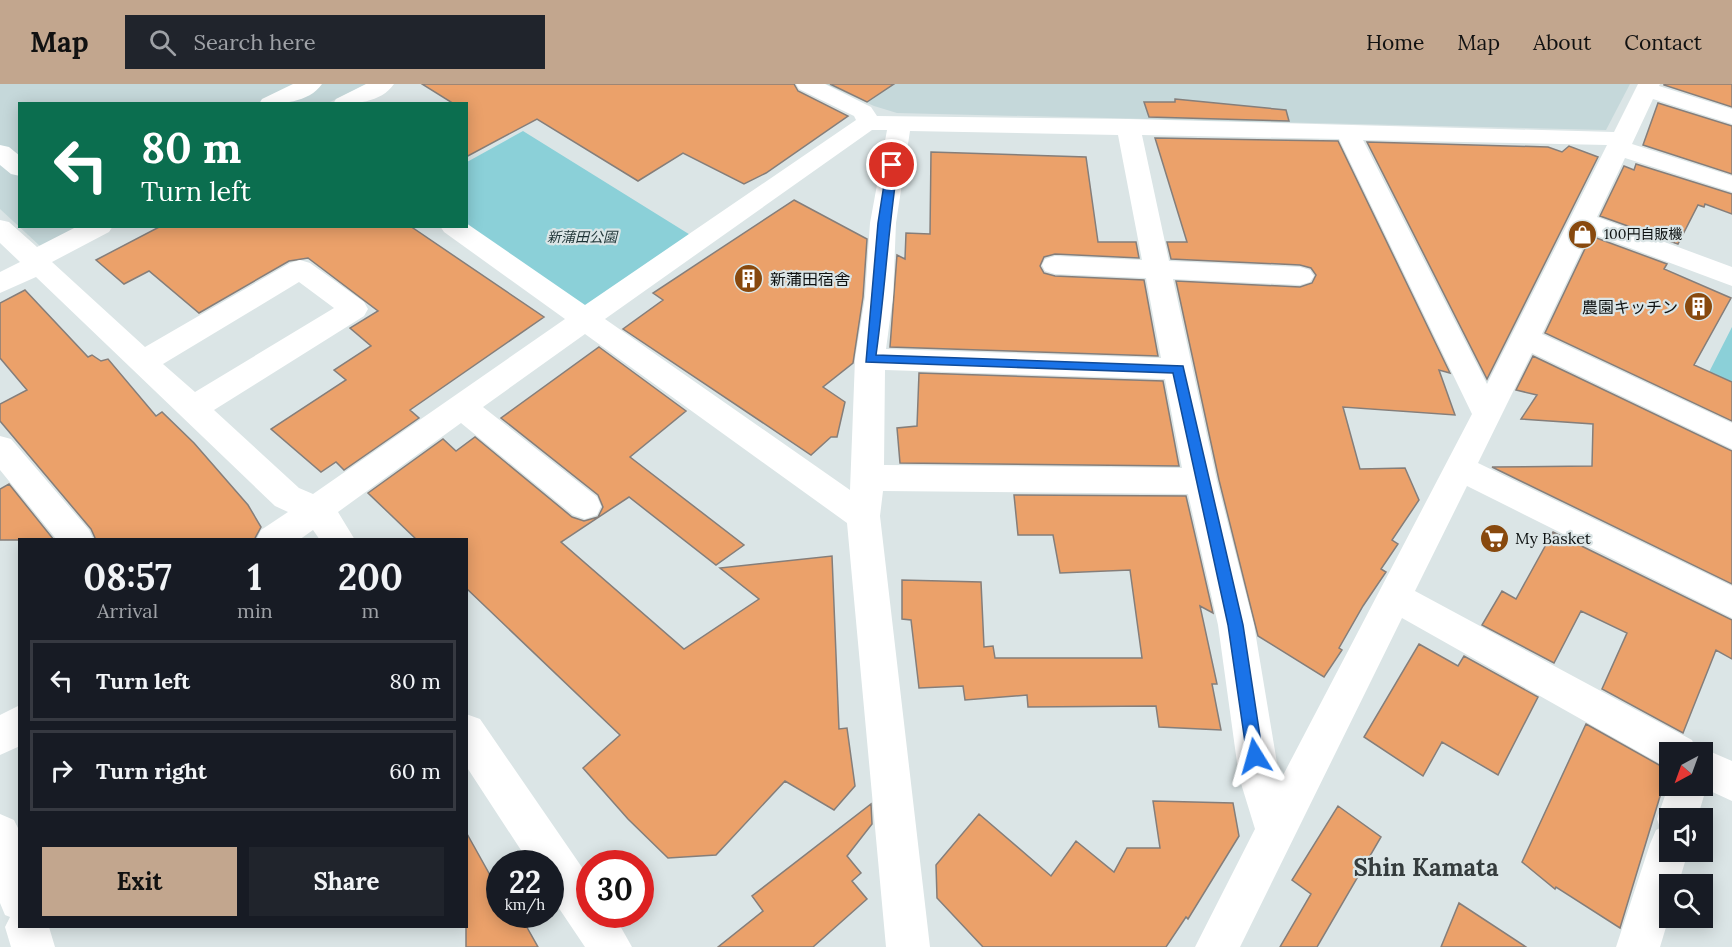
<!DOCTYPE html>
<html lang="en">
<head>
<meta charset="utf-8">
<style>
	body { margin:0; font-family:Lora,"Noto Sans JP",serif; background:#20242c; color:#f1f3f6; height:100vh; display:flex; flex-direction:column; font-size:22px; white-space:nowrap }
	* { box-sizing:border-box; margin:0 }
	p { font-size:20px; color:#9ea1a6 }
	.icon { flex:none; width:33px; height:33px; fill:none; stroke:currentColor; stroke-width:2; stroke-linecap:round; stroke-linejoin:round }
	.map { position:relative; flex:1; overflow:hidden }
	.details { position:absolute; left:18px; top:454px; width:450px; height:390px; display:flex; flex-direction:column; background:#171b24; border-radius:0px; box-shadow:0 3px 15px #0003 }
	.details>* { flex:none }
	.hud { position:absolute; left:18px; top:18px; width:450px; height:126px; border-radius:0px; box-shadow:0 3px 15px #0003; background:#0b6e4f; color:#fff; overflow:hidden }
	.needle { width:39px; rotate:221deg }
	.buttons { position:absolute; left:1659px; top:658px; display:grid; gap:12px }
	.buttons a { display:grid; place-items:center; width:54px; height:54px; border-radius:0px; background:#171b24; box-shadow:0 3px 15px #0003; font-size:30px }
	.speed { position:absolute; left:486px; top:766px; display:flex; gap:12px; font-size:30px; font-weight:700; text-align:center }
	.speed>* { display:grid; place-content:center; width:78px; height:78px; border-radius:50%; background:#171b24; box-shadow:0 3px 15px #0003; line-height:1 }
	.speed small { font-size:15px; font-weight:400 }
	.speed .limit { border:9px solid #d22; background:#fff; color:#111 }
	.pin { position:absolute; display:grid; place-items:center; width:51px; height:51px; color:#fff; margin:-26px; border:3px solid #fff; border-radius:50%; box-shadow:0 2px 6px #0007 }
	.me { position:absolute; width:66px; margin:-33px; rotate:352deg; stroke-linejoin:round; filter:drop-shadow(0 0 4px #0008) }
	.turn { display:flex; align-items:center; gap:21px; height:126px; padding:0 24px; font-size:27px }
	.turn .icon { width:78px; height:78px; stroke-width:2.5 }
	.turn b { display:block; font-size:42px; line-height:51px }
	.eta { display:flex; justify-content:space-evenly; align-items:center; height:102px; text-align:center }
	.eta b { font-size:36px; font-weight:800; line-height:42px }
	.action { display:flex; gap:12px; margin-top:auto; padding:12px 24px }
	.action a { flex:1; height:69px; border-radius:0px; background:#c2a68e; color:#111; font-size:24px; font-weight:800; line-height:69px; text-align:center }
	.action a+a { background:#20242c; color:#f1f3f6 }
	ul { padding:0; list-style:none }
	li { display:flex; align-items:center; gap:18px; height:81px; margin:0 12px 9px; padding:0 12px; border:3px solid #363941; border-radius:0px }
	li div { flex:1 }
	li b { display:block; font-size:22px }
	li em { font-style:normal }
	header { display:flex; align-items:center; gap:36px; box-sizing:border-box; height:84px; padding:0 30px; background:#c2a68e; color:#111 }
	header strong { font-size:28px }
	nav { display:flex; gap:33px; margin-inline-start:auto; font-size:21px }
	.search { width:420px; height:54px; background:#20242c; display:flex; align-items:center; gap:15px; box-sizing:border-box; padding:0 21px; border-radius:0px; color:#9ea1a6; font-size:22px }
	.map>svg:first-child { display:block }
	.built { fill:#c5d8da }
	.green { fill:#8bd0d8 }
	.building { fill:#eba16a; stroke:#857e7a; stroke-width:1.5 }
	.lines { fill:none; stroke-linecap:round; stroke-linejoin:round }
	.minor { fill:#fff; fill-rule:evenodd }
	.route { fill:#1a73e8; stroke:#114b97; stroke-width:1.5 }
	.labels { text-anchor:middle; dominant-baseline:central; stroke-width:4.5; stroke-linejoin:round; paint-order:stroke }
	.far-poi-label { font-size:14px; fill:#0e1212; stroke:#dbe5e6; text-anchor:start }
	.far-park-label { font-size:14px; font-style:italic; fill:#1d3335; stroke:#dbe5e6 }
	.poi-label { font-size:16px; fill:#0e1212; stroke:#dbe5e6; text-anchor:start }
	.near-quarter-label { font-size:24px; font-weight:bold; fill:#353c3d; stroke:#dbe5e6 }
</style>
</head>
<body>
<header>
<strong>Map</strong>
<div class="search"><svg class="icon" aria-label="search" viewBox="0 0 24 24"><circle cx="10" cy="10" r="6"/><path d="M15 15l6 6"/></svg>Search here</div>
<nav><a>Home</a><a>Map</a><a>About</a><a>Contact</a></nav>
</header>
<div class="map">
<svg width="1732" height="863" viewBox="0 0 1732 863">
	<rect width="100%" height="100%" fill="#dbe5e6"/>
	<path class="built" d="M0,0h367l-39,19 -308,1v122l59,1 -39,19 -40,-37z
		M826,0h804l-24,46 -709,-17 -23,-7z"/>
	<path class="green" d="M523,47l169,105 -109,73 -116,-83v-64z
		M1732,243v68l-28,-13z"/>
	<path class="building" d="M422,0h372l4,7 50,25 -82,57 -22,11 -61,-31 -45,28 -101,-62 -71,38v-53h-12z
		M830,0h64l-27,18z
		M1664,0h68v23l-68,-22z
		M1175,15l111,11 3,11 -140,-4 -5,-15h31z
		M1658,19l74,23v48l-89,-29z
		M1155,54l183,3 112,232 -11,-3 16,45 -112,-8 17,62 45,-1 14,32 -27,40 6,4 -17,25 5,3 -23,34 -24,42 3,2 -18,27 -66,-41 -39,-156 -43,-199 124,6 12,-4 4,-8 -5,-7 -11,-3 -129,-6 -4,-17h20z
		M1367,58l181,5 14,5 7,-6 29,11 -111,222z
		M931,68l155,5 12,85h38l3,16 -84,-4 -11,3 -4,9 4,7 11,3 89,4 14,76 -268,-9 7,-92 8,4 1,-26 24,1z
		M1636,80l96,30v20l-27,-10 -1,3 -6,-2 -20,39 -78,-28 24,-50 10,4z
		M794,116l73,39 -4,58 -10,66 -30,24 22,15 -8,35h-6l-20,18 -188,-126 40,-29 -10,-7z
		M161,142h249l134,91 -134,93 9,8 -75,52 -8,-8 -15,10 -50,-43 75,-49 -12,-10 37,-24 -21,-18 28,-17 -70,-53 -19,3 -90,52 -50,-42 -25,13 -28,-24z
		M1591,152l76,28 -3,5 67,29 -37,67 38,17v39l-187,-88z
		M25,206l63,67 4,-2 9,6 7,-2 48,57 6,-4 32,31 54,62 13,22 -7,13h-158l-5,-11 -91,-108v-17l27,-14 -27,-32v-55z
		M599,263l87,64 -56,46 114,88 -28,20 -87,-68 -68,45 123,107 75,-50 -39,-31 112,-12 7,173 8,-1 8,58 -21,24 -49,-29 -69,74 -48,3 -40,-39 -45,-51 37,-33 -154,-147v-48h-49l-49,-47 75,-54 13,12 19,-14 97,80 12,4 14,-4 5,-10 -5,-12 -97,-77z
		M1533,272l199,95v133l-240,-117 100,-1 1,-42 -72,-5 16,-24 -21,-5z
		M919,289l244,8 16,85 -279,-3 -3,-35 20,-2z
		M9,400l45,56h-54v-51z
		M1014,411l172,1 27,117 -13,-7 17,78h-5l9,46 -62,-3 -3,-21 -128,1 -1,-12 -62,5 -2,-14 -44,2 -8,-68 -9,-1v-39l79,2 3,65 9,-1 2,12h147l-12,-88 -70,3 -7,-38h-35z
		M1553,448l179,88v39l-16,-9 -33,83 -81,-44 25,-56 -46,-22 -27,52 -72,-38 20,-34 14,8z
		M1419,560l39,22 6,-10 74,41 -40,78 -56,-33 -19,34 -59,-39z
		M1586,640l82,46 -48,158 -64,-41 -1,2 -33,-27z
		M1153,717l80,2 6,33 -51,83 -2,-2 -20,30h-183l-46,-49 -1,-33 43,-51 72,62 25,-35 38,31 13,-24h33z
		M871,720l1,20 -25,32 14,17 -9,8 15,18 -54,48h-95l45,-36 -11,-15z
		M1338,722l43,31 -64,110h-37l31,-53 -19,-14z
		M466,748l34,61v22h20l18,32h-72z
		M1459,819l67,44h-85z"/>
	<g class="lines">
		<path class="minor" d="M293,0h29c-13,19 -42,20 -63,20l3,-5z
			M366,0h28c-13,19 -40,20 -61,20l3,-5z
			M796,0h29l46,23 6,9 251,3 486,13 24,-48h22l-1,2 73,23v15l-79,-25 -21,45 100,32v16l-107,-34 -28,59 135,50v19l-142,-53 -48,101 190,89v26l-200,-96 -54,110 254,123v32l-265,-132 -52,105 277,149 4,10 6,-2 30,13v40l-26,-12 -9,30h-27v33h18l-10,33h-8v29l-10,33h-44l34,-103 6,-14 4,-2 -3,-9 13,-38v5h32v-33h-32v15l-6,-2 -262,-148 -162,329h-45l60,-118 -16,-52 -21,-152 -30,-131 -305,-3 -3,25 50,431h-44l-39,-424 -262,-189 -102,73 114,90 4,9 -4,9 -12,4 -12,-4 -112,-92 -123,89 17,28h-35l-7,-10 -14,10h-43l5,-10 27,-18 -13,-6 -239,-229 -36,16v-21l20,-10 -20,-19v-23l9,2 28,25 41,-21h35l-4,6 -57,30 93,85 145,-84 10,-3 10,3 54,39 4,7 -4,7 -150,94 85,78 14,6 252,-175 -121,-87 -4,-6h26v-3l119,82 271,-185 -2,-4 -55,-27zM872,46h15l-17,93 -5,74 -10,62 -5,131 -245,-171zM910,47l208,4 24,125 -87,-4 -10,3 -3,6 3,6 10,3 91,4 15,80 -275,-9 7,-52 3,-74zM1142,51l197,4 133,275 -192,367 -26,-156 -37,-144 -44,-202 127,6 10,-3 4,-6 -4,-6 -10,-3 -131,-6zM1363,56l244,5 -120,239zM299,198l35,26 -139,84 -32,-28zM885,286l280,9 17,89 -298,-3z
			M0,61l9,2 11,9v20l-9,-2 -11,-9z
			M0,352l11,3 78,91 5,10h-37l-57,-70z
			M20,621v41l-20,9v-40z
			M466,630l14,5 110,160v36h24l18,32h-47l-35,-52v-31h-20l-64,-98z
			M0,730l14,6 6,12v95h29l6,20h-44l-6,-20 5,-10 -5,-2 -5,-12z"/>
	</g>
	<path class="route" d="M892,78l6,3c-10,63 -13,127 -22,190l307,11 60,259 20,131 -2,5 -6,2 -5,-2 -3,-5 -19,-131 -55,-252 -307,-11 12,-139 9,-58z"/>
	<defs>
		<symbol id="shop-disc" viewBox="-11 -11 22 22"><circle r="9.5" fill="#88490e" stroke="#dbe5e6"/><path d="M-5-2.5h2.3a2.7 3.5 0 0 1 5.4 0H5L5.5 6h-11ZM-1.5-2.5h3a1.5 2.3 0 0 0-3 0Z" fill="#fff"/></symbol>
		<symbol id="building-disc" viewBox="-11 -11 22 22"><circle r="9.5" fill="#88490e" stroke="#dbe5e6"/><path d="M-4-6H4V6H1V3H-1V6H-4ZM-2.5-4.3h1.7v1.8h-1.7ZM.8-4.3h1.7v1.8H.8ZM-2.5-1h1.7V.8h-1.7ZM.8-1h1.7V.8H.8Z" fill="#fff"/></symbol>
		<symbol id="supermarket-disc" viewBox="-11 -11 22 22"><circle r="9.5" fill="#88490e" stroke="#dbe5e6"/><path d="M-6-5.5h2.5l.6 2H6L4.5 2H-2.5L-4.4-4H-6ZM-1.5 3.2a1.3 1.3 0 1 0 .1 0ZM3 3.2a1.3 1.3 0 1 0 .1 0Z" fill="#fff"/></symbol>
	</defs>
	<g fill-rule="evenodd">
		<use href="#shop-disc" x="1566" y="134" width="33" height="33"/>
		<use href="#building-disc" x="732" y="178" width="33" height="33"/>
		<use href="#building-disc" x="1682" y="206" width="33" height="33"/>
		<use href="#supermarket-disc" x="1478" y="438" width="33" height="33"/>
	</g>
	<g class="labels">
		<g class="far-poi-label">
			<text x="1604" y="150">100円自販機</text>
		</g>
		<g class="far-park-label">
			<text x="582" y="153">新蒲田公園</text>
		</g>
		<g class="poi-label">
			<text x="770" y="195">新蒲田宿舎</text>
			<text x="1678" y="223" text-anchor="end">農園キッチン</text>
			<text x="1515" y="454">My Basket</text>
		</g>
		<g class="near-quarter-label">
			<text x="1426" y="783">Shin Kamata</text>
		</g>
	</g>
</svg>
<div class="buttons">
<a><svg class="needle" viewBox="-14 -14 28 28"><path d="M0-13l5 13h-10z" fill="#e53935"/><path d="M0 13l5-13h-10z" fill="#9ea1a6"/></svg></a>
<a><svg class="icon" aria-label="sound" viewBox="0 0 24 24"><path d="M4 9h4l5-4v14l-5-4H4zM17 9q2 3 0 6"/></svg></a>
<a><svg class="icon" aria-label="search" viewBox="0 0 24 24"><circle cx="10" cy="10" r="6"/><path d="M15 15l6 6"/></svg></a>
</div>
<div class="speed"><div>22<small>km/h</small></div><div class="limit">30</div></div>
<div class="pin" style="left:892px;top:81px;background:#d93025"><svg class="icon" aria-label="arrive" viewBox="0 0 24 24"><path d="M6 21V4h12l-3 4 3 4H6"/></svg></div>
<svg class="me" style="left:1255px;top:672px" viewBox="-20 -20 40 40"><path d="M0-17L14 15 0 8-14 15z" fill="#1a73e8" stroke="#fff" stroke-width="4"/></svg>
<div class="hud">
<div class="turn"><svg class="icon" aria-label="left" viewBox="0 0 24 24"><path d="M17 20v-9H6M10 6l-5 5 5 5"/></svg><div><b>80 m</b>Turn left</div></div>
</div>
<section class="details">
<div class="eta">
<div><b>08:57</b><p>Arrival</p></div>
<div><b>1</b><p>min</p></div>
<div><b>200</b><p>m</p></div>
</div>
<ul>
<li><svg class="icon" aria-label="left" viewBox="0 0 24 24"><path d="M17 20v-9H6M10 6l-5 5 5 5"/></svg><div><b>Turn left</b></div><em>80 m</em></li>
<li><svg class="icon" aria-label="right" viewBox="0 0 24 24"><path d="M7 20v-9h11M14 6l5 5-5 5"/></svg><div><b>Turn right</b></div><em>60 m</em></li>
</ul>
<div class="action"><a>Exit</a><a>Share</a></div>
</section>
</div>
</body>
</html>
